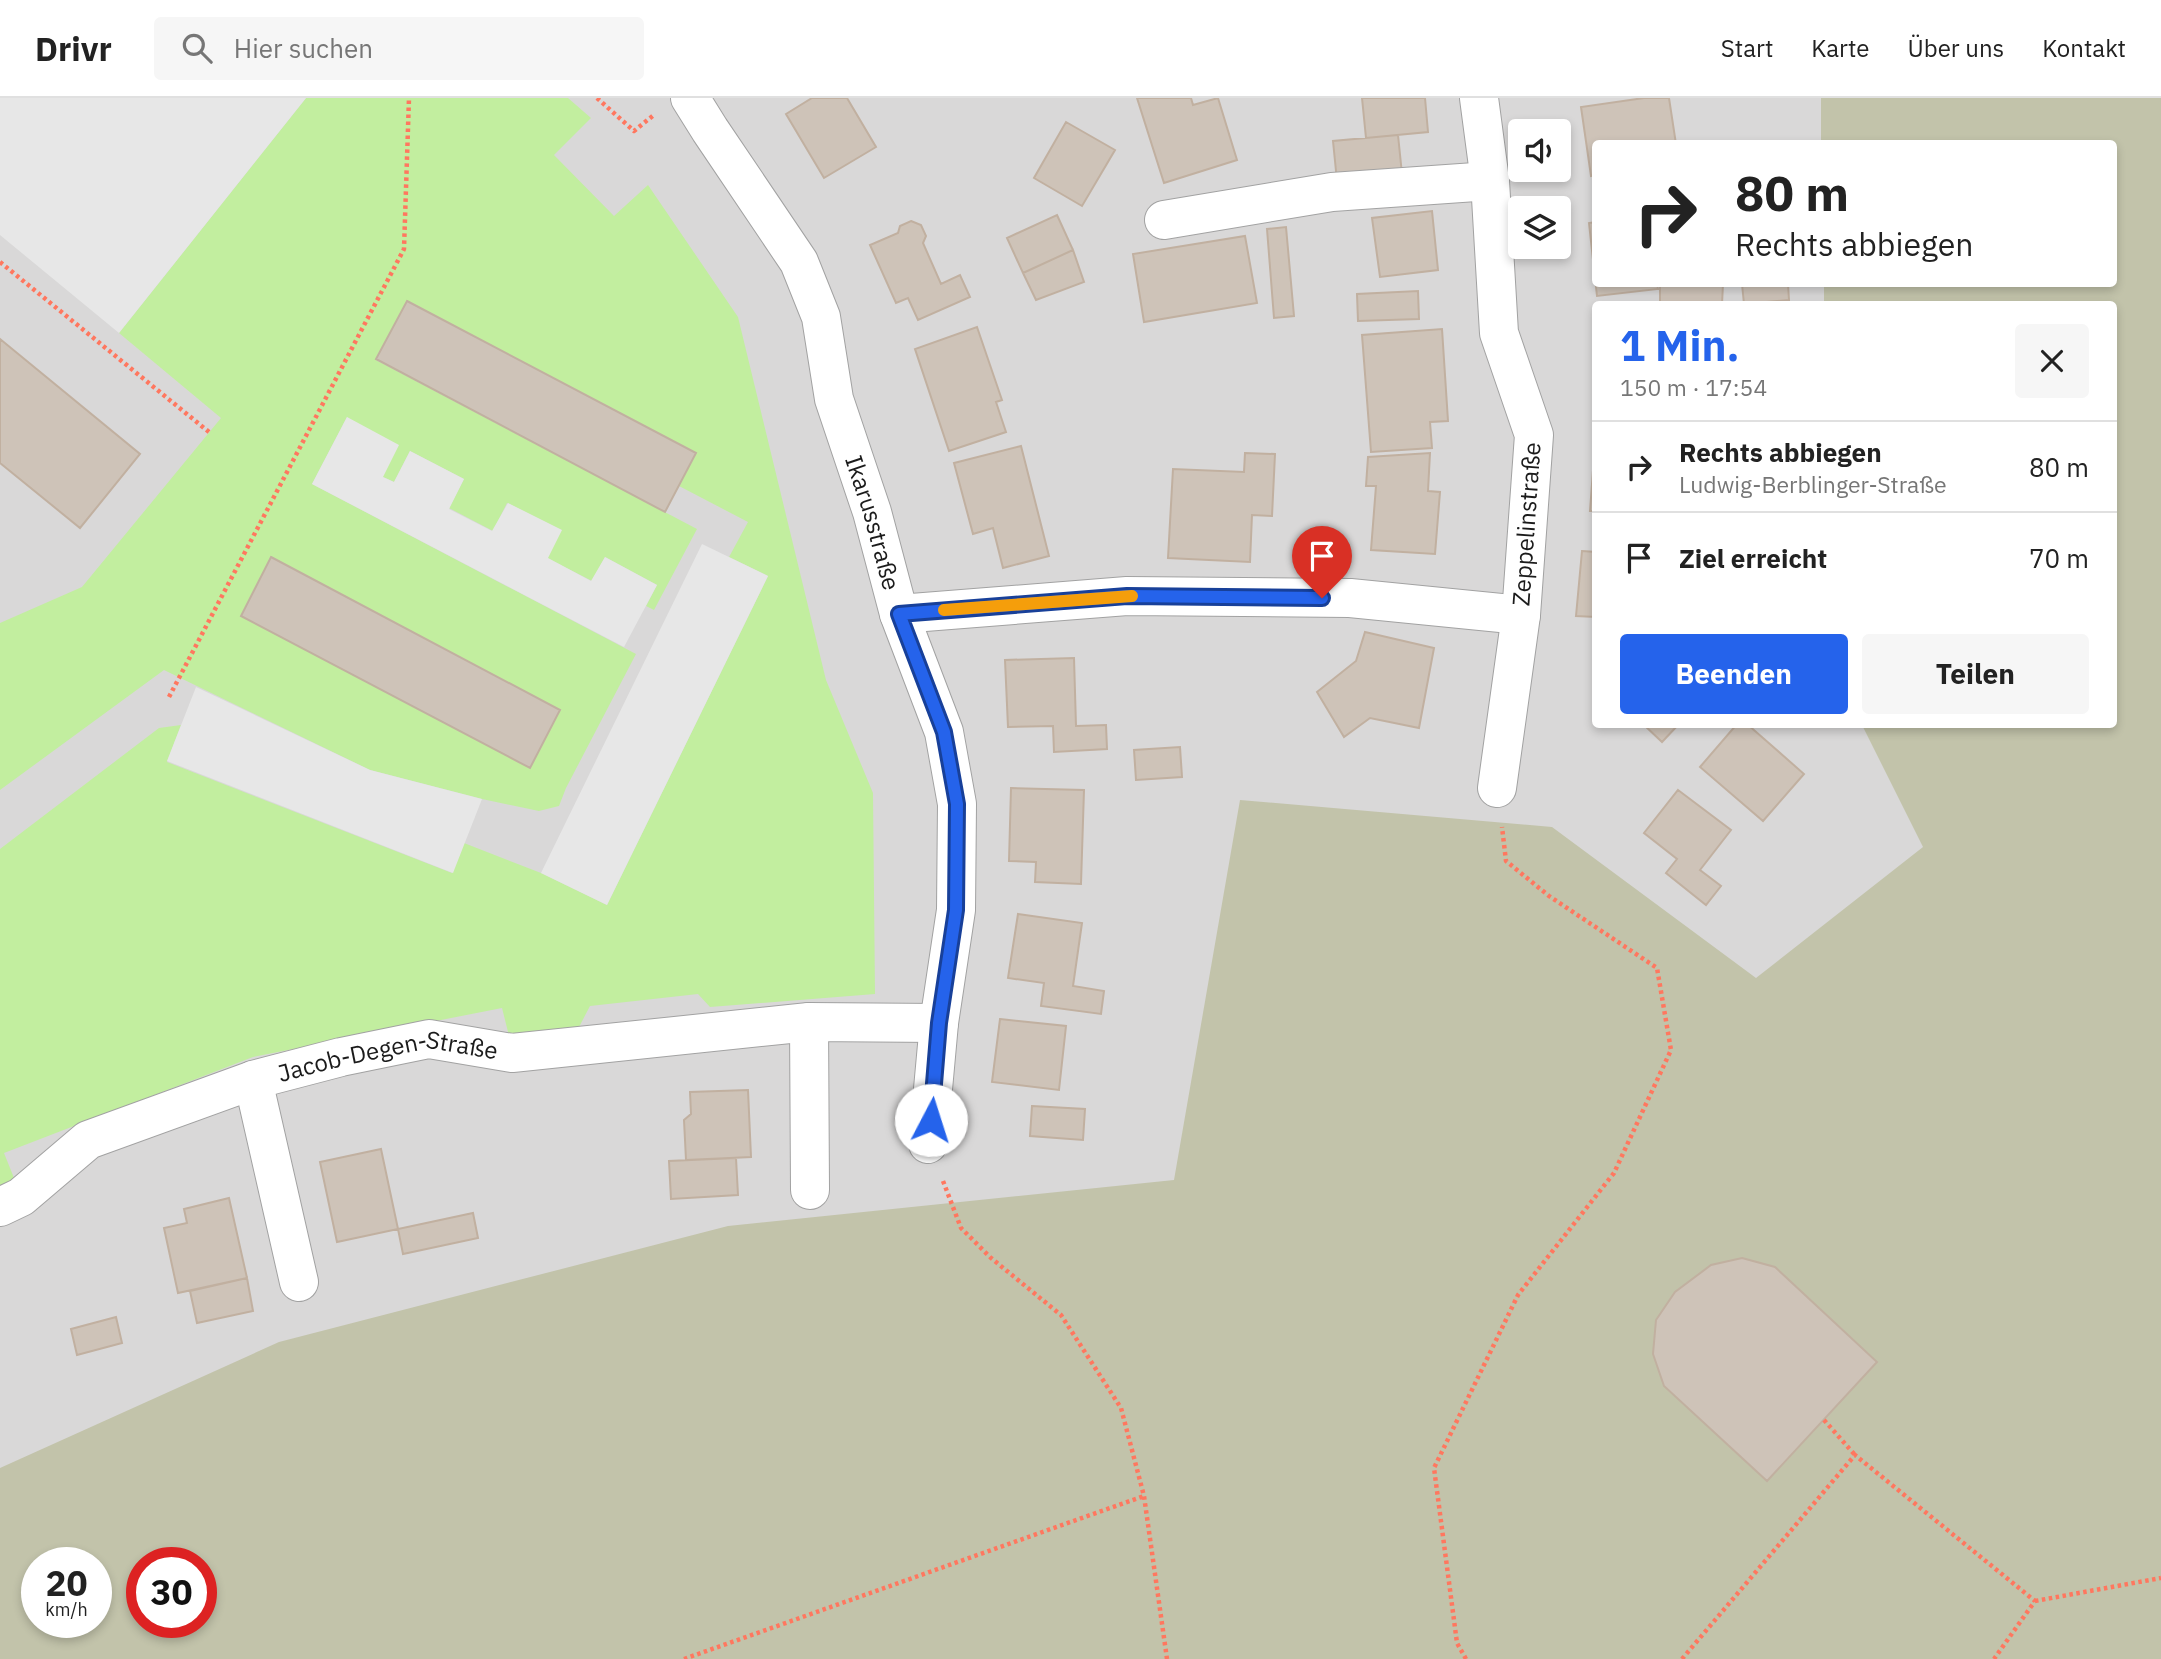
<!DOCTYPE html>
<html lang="de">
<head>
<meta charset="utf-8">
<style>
	body { margin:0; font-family:"IBM Plex Sans",sans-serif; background:#f6f6f6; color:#222; height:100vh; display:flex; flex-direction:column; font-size:26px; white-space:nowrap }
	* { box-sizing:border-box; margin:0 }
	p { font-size:23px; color:#767676 }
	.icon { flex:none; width:38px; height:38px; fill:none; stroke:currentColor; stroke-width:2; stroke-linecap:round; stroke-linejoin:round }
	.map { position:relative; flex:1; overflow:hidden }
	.panel { position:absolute; left:1592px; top:203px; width:525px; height:427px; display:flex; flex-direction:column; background:#fff; border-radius:7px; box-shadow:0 4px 10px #0003 }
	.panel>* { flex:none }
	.guide { position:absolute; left:1592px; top:42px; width:525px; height:147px; border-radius:7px; box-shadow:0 4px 10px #0003; background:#fff; color:#222; overflow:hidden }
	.buttons { position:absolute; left:1508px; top:21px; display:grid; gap:14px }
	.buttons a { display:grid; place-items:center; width:63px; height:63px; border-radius:7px; background:#fff; box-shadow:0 4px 10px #0003; font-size:35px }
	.speed { position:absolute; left:21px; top:1449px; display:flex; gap:14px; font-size:35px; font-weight:700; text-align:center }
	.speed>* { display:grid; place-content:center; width:91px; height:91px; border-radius:50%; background:#fff; box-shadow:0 4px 10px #0003; line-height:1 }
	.speed small { font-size:18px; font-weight:400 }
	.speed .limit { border:10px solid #d22; background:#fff; color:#111 }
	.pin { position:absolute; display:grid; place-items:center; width:60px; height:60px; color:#fff; margin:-72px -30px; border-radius:50% 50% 50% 0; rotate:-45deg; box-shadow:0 0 7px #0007 }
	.pin .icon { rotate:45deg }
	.me { position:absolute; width:77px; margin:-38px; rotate:5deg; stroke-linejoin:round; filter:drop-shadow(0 0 5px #0008) }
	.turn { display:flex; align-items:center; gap:24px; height:147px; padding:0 28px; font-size:32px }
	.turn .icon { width:91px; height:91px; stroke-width:2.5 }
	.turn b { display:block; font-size:49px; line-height:60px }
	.round { display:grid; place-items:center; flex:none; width:74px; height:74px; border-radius:7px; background:#f6f6f6 }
	.overview { display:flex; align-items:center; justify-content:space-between; height:119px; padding:0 28px }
	h1 { font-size:42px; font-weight:800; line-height:52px; color:#2563eb }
	.primary-button { display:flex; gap:14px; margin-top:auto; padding:14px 28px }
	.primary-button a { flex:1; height:80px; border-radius:7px; background:#2563eb; color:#fff; font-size:28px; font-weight:800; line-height:80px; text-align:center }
	.primary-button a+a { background:#f6f6f6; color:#222 }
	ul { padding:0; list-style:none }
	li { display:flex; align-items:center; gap:21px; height:91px; padding:0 28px; border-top:2px solid #e0e0e0 }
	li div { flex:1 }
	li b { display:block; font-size:26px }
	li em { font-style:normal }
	header { display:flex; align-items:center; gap:42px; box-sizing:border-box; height:98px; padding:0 35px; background:#fff; border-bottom:2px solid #e0e0e0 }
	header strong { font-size:33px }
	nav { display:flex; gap:38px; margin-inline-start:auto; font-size:24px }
	.search { width:490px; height:63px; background:#f6f6f6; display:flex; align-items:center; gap:18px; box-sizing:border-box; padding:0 24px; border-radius:7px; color:#767676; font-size:26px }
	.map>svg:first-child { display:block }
	.residential { fill:#d9d8d8; fill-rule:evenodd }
	.construction { fill:#c2c3aa; fill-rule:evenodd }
	.grass { fill:#c2ee9f; fill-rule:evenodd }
	.parking { fill:#e7e7e7 }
	.building { fill:#cec3b8; stroke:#c1b0a0; stroke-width:2 }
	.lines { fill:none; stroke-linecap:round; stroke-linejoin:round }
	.minor-casing { stroke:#a2a2a2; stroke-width:40 }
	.path { stroke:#ff775f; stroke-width:4.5; stroke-dasharray:3.5 3.5; stroke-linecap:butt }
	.minor { stroke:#fff; stroke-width:38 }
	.route-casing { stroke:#184099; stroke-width:18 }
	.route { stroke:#2563eb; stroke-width:12 }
	.slow { stroke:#f59e0b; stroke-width:12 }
	.labels { text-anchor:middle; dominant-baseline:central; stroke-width:5; stroke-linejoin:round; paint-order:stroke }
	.street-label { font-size:24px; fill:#1b1b1b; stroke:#fff }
</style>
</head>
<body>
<header>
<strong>Drivr</strong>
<div class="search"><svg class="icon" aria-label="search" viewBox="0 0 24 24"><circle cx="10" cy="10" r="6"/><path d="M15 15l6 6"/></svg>Hier suchen</div>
<nav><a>Start</a><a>Karte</a><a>Über uns</a><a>Kontakt</a></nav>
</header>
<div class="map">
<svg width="2161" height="1561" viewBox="0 0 2161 1561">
	<rect width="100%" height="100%" fill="#eeeadf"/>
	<path class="residential" d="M0,0h1836l1,45 -241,1v140h247v20h-247v420l290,1 51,120 -178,143 -575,197 -1184,284zM1521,33h38v39h-38zM1521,110h38v39h-38z"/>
	<path class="construction" d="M1821,0h340v1561h-2161v-191l279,-126 449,-116 446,-46 66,-380 312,27 204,151 167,-131 -61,-122 252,-1v-420h-290v-20h290v-140l-293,-1zM37,1465h59v59h-59zM142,1465h59v59h-59z"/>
	<path class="grass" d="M306,0h262l23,20 -37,37 60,61 34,-31 90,132 88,363 47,113 2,201 -165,13 -12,-13 -108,12 -11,21 -70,9 -7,-28 -249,49 -249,96 12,30 -16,7v-341l159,-121 22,-3 -14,37 285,111 12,-30 77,30 66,32 161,-329 -39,-19 19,-35 -69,-36 17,-33 -289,-152 -31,59 321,169 -43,81 -8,-4 11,-21 -52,-28 -13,24 -45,-23 14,-28 -54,-27 -14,28 -44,-23 15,-29 -54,-28 -16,31 -11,-5 -36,-60 -35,67 324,170 -70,134 -7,18 -20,5 -57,-12 -112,-29 -206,-100 -164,120v-167l82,-36 139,-169 -102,-85zM271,460l289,152 -30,58 -289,-152z"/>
	<path class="parking" d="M0,0h306l-187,235 -119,-98z
		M347,319l52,28 -16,32 11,5 16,-31 54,28 -15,30 43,22 16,-28 54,27 -14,28 43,23 14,-24 52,28 -33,62 -312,-163z
		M702,446l66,32 -161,329 -66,-32z
		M196,589l174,83 112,29 -29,74 -286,-112z"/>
	<path class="building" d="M812,0h35l29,49 -52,31 -38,-64z
		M1137,0h54l2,7 25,-7 19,62 -73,23z
		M1362,0h63l3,34 -62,6z
		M1644,0h25l7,46h-80v31l-5,1 -10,-69z
		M1066,24l49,28 -33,56 -48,-28z
		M1398,37l4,39 -65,7 -4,-40z
		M1432,113l6,59 -58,7 -8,-59z
		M1057,117l16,35 -50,23 -16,-35z
		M911,123l10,4 5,11 -3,7 18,41 19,-9 10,22 -52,23 -10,-22 -12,5 -26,-58 28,-12 2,-7z
		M1596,124v62h61l1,5 -61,7 -8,-73z
		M1286,129l8,89 -20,2 -7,-89z
		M1245,138l12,67 -113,19 -11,-68z
		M1073,152l11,32 -48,18 -13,-27z
		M1660,186h63l-1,20h-62z
		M1742,186h46l1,16 -45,4z
		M1418,193l1,28 -61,2 -1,-27z
		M407,203l289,152 -31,59 -289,-153z
		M977,229l25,73 -6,2 10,30 -57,19 -34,-102z
		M1442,231l6,92 -18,1 2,26 -61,4 -9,-117z
		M0,241l140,115 -60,74 -80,-65z
		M1595,345h1v68h-6z
		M1021,348l28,110 -46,12 -10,-40 -20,6 -19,-71z
		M1245,355l30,1 -3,62 -20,-1 -2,47 -82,-4 5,-89 71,3z
		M1430,355l-2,38 12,1 -5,62 -64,-4 5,-64h-10l2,-29z
		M1582,453l14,1v65l-20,-1z
		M271,459l289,153 -30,58 -289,-152z
		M1365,534l69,16 -15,80 -49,-10 -26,19 -27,-45 39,-31z
		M1074,560l2,68 30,-1 1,24 -53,3 -1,-26 -45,1 -3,-67z
		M1643,626h35v1l-16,17z
		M1737,626h10l57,50 -41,47 -63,-54z
		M1180,649l2,30 -46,3 -2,-30z
		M1011,690l73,2 -3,94 -46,-2 1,-20 -27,-1z
		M1678,692l53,40 -31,40 21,16 -15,19 -40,-32 11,-14 -33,-26z
		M1018,816l64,9 -9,63 31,5 -3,23 -60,-8 3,-23 -36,-5z
		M1000,921l66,7 -7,64 -67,-8z
		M748,992l3,67 -65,3 -2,-40 7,-6 -1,-22z
		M1032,1008l53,3 -2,31 -53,-4z
		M381,1051l17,80 -61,13 -17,-80z
		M736,1060l2,37 -67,4 -2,-38z
		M229,1100l18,80 -69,15 -14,-65 23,-5 -3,-14z
		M473,1115l5,25 -75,16 -5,-25z
		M1742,1160l33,9 102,95 -110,119 -103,-95 -11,-32 3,-34 19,-28 36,-27z
		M247,1180l6,33 -56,12 -7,-32z
		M116,1219l6,26 -45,12 -6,-26z"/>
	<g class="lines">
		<defs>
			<g id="minor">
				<path id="s1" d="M690,0l20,32 89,132 22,55 13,82 38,113 27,102 45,118 13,72 -1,106 -17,113 -11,121"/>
				<path d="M1479,0l11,83 9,152 35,102 -13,180 -24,173"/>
				<path d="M1164,122l168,-28 158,-11"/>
				<path d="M899,516l228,-18 223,2 171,17"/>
				<path d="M809,924l1,168"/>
				<path d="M253,982l46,202"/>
				<path id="s2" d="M0,1109l21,-10 67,-57 165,-60 88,-23 88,-18 83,14 297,-31 130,1"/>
			</g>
		</defs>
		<use href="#minor" class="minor-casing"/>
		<path class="path" d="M597,0l37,33 21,-17
			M0,164l209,170
			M169,599l235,-448 5,-151
			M943,1083l18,47 30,30 70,57 60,93 23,88 23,163
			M1824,1322l31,35
			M2035,1503l126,-23
			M684,1561l460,-163
			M1466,1561l-9,-16 -23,-175 84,-173 96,-122 57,-123 -14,-82 -108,-72 -43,-35 -4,-34
			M1682,1561l173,-204 180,146 -41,58"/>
		<use href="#minor" class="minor"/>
	</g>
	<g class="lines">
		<defs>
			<path id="route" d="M931,1022l8,-97 17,-113 1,-106 -13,-72 -45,-118 228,-18 195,2"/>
		</defs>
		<use href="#route" class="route-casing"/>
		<use href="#route" class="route"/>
		<path class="slow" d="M944,512l188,-14"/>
	</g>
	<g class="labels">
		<g class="street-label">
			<text stroke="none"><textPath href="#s1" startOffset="469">Ikarusstraße</textPath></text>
			<text transform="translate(1526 426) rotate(-86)">Zeppelinstraße</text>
			<text stroke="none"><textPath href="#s2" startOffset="425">Jacob-Degen-Straße</textPath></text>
		</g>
	</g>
</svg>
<div class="buttons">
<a><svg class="icon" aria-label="sound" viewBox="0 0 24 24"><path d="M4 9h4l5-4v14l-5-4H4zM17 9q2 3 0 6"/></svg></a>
<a><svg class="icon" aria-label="layers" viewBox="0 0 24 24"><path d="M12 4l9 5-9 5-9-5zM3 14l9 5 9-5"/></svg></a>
</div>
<div class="speed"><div>20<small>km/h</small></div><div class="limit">30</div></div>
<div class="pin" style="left:1322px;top:500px;background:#d93025"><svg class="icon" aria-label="arrive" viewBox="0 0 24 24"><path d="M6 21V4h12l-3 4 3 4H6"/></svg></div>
<svg class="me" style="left:931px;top:1022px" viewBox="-20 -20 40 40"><circle r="19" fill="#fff"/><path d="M0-13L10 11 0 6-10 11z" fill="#2563eb"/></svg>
<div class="guide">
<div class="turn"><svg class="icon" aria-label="right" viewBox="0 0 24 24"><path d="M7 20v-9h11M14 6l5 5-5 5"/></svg><div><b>80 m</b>Rechts abbiegen</div></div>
</div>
<section class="panel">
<div class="overview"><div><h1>1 Min.</h1><p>150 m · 17:54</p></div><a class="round"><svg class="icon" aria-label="close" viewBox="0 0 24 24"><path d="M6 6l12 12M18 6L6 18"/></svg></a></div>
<ul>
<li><svg class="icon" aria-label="right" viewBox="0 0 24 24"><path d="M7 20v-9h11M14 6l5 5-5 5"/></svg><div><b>Rechts abbiegen</b><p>Ludwig-Berblinger-Straße</p></div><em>80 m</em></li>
<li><svg class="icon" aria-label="arrive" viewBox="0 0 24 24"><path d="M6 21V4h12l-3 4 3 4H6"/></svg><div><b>Ziel erreicht</b></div><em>70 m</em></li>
</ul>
<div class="primary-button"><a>Beenden</a><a>Teilen</a></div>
</section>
</div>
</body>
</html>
